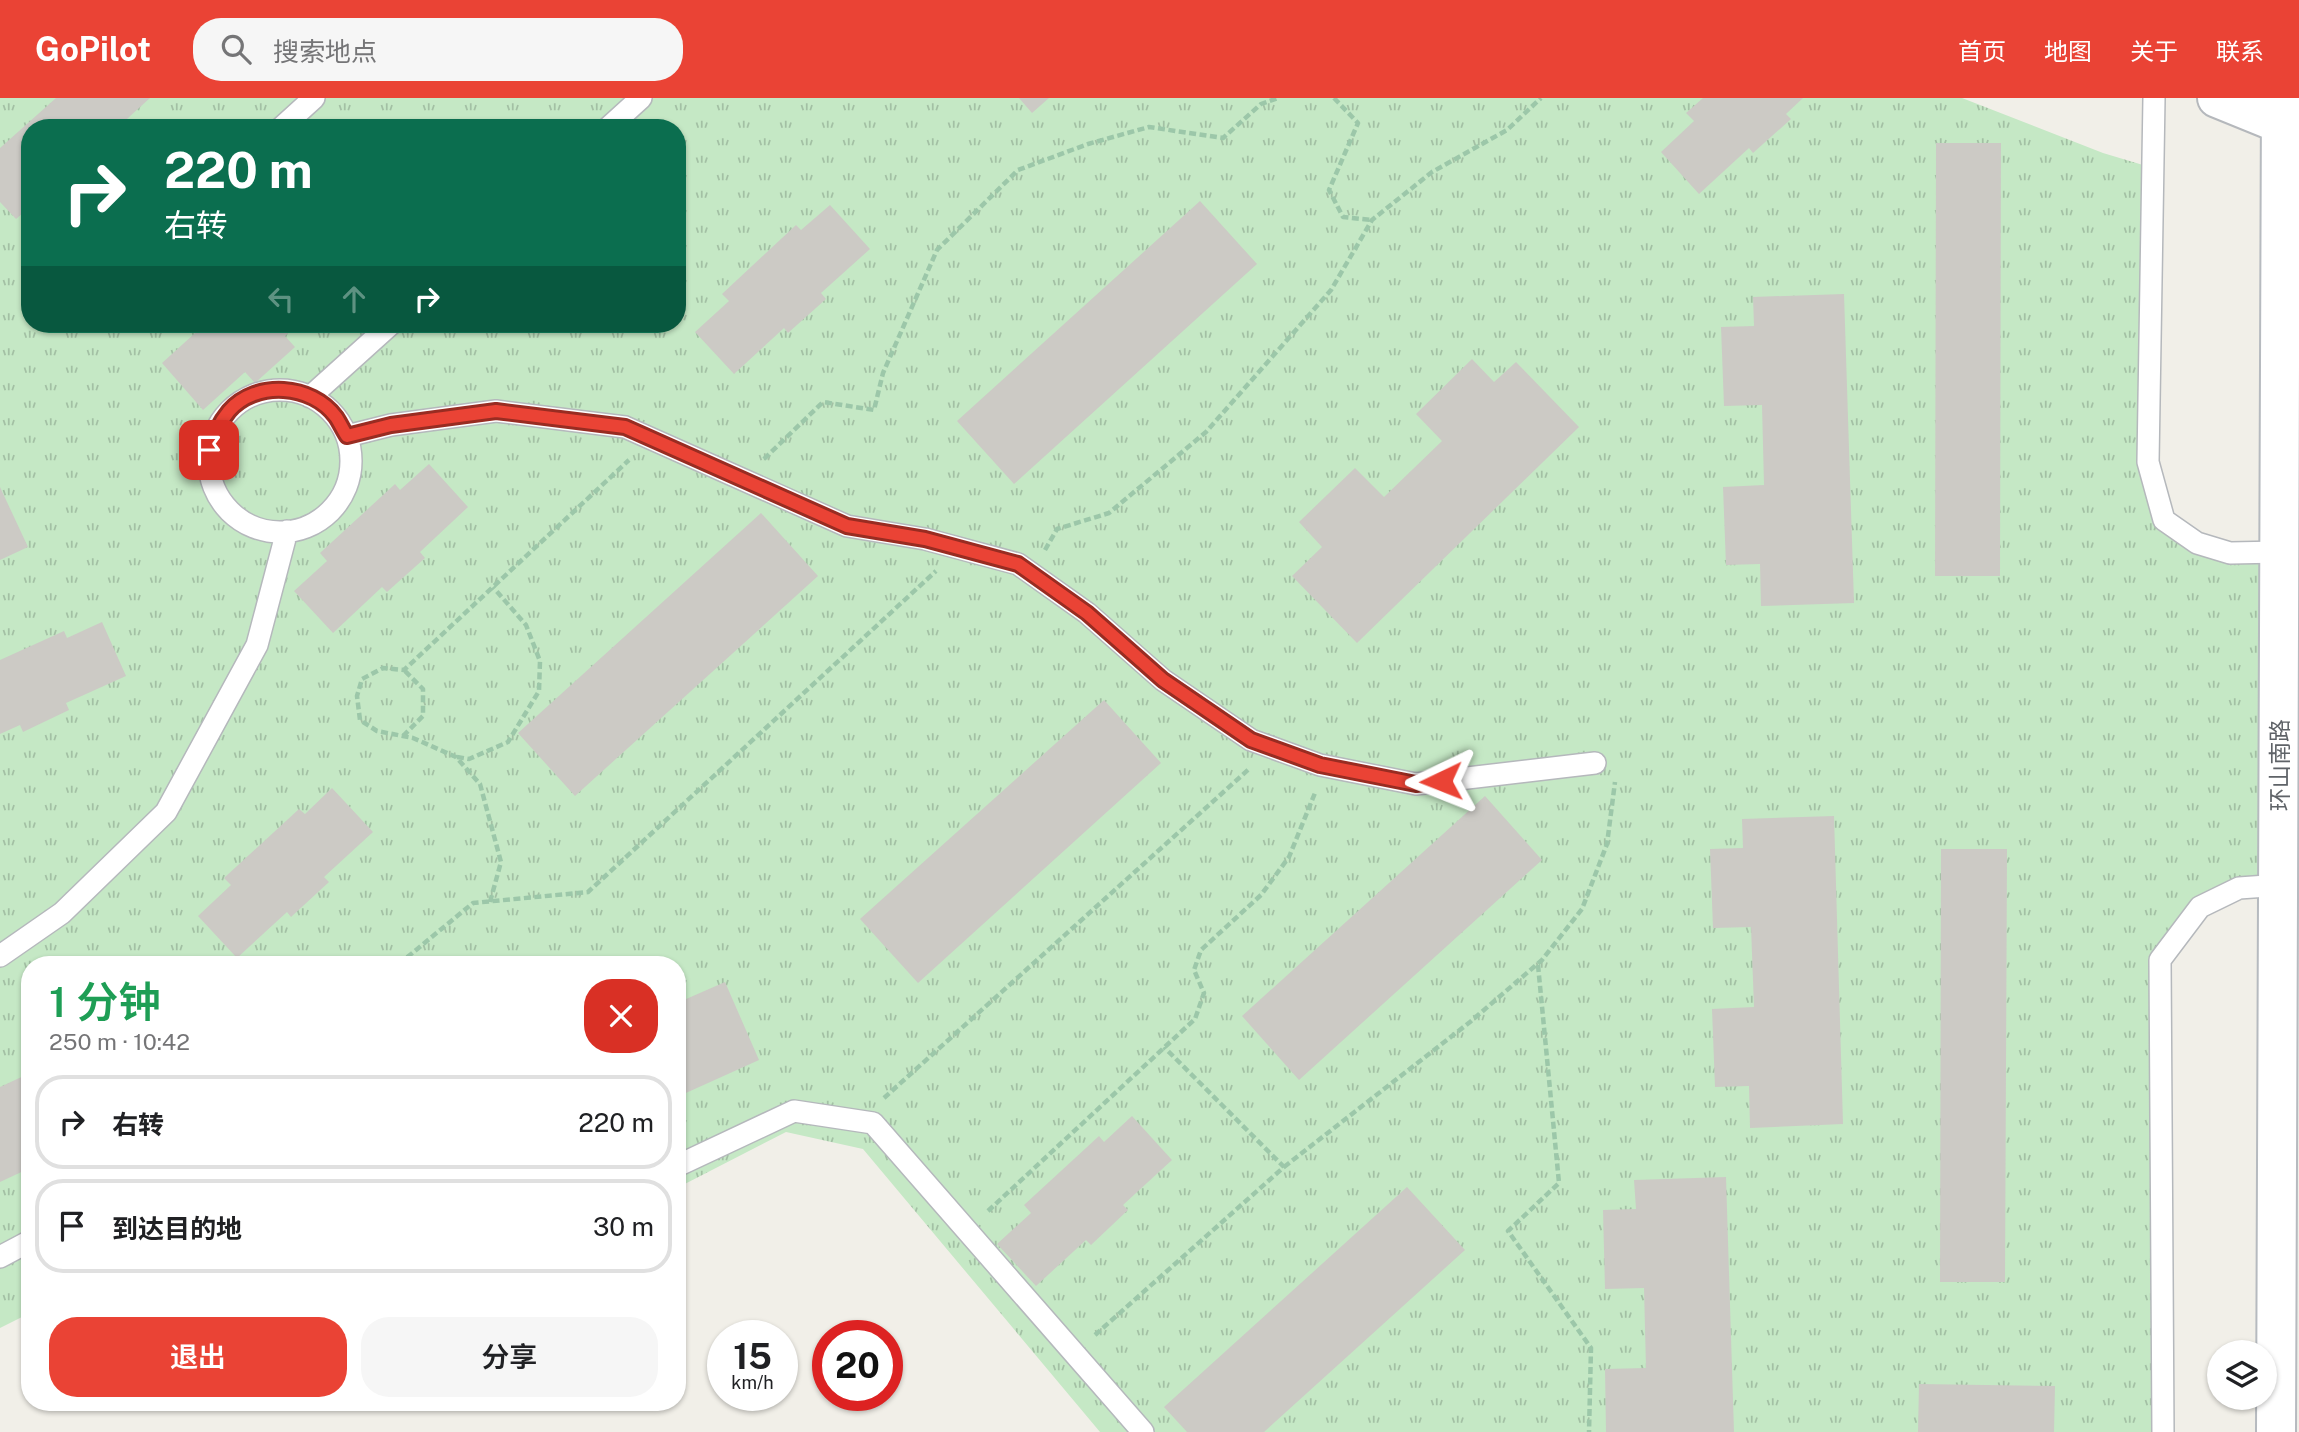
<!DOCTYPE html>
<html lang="zh">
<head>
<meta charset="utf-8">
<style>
	body { margin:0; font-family:"Public Sans","Noto Sans SC",sans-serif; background:#f6f6f6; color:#202124; height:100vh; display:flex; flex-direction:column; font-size:26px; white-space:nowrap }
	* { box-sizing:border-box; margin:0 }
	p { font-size:23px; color:#757577 }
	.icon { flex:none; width:38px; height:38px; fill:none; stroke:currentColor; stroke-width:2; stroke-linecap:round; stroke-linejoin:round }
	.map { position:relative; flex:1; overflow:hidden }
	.drawer { position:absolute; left:21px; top:858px; width:665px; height:455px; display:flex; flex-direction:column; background:#fff; border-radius:28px; box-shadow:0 2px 5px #0004 }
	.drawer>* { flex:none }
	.hud { position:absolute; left:21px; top:21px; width:665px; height:214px; border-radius:28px; box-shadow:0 2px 5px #0004; background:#0b6e4f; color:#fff; overflow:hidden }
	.buttons { position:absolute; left:2207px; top:1242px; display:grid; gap:14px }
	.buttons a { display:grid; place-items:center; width:70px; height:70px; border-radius:50%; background:#fff; box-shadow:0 2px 5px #0004; font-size:35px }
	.speed { position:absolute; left:707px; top:1222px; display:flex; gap:14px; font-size:35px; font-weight:700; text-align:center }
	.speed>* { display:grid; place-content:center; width:91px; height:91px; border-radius:50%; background:#fff; box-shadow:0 2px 5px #0004; line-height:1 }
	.speed small { font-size:18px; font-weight:400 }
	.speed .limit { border:10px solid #d22; background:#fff; color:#111 }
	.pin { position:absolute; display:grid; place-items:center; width:60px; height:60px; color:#fff; margin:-30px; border-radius:14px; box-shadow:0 4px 10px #0006 }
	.me { position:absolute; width:77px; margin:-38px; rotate:268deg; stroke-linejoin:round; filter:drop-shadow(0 0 5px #0008) }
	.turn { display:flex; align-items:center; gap:24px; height:147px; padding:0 28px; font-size:32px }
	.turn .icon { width:91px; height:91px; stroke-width:2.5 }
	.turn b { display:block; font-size:49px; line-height:60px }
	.lanes { display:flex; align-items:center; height:66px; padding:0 28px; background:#0003; justify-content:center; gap:35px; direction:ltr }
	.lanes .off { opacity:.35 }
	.round { display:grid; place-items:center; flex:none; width:74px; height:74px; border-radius:28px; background:#f6f6f6 }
	.summary { display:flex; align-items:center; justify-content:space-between; height:119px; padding:0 28px }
	h1 { font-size:42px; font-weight:600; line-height:52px; color:#1e9e55 }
	.button { display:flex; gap:14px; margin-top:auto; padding:14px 28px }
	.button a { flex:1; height:80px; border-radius:28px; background:#ea4335; color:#fff; font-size:28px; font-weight:600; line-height:80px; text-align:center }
	.button a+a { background:#f6f6f6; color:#202124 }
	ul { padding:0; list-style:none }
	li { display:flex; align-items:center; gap:21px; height:94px; margin:0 14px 10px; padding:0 14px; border:4px solid #e0e0e0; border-radius:28px }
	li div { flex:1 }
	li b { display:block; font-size:26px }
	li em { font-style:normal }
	header { display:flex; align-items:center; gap:42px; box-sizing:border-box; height:98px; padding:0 35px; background:#ea4335; color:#fff }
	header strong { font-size:33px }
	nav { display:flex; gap:38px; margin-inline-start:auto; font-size:24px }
	.search { width:490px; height:63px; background:#f6f6f6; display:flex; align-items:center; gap:18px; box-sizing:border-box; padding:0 24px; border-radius:28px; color:#757577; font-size:26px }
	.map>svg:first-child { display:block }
	.grass { fill:url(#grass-tufts); fill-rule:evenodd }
	.building { fill:#cccac5 }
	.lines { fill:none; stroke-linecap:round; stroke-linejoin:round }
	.service-casing { stroke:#b5b8bc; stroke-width:24 }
	.minor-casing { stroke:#b5b8bc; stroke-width:42 }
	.secondary-casing { stroke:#b6babf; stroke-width:42 }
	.path { stroke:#9cc7a9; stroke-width:4.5; stroke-dasharray:7 3.5; stroke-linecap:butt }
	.service { stroke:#fff; stroke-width:21 }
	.minor { stroke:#fff; stroke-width:38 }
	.secondary { stroke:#fff; stroke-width:38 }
	.route-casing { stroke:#982c22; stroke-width:18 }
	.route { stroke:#ea4335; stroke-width:12 }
	.labels { text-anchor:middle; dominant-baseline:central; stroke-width:6; stroke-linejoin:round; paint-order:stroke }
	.street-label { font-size:23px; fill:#5f6368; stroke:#fff }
</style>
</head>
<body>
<header>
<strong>GoPilot</strong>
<div class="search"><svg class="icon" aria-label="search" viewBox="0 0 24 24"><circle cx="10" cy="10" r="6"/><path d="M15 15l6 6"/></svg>搜索地点</div>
<nav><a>首页</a><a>地图</a><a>关于</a><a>联系</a></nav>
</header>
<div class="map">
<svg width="2299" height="1334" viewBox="0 0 2299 1334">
	<defs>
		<pattern id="grass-tufts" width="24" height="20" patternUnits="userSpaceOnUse" patternTransform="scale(1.75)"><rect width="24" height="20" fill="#c5e8c5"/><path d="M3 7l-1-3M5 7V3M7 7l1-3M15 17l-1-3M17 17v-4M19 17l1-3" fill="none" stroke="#a3c0a4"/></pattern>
	</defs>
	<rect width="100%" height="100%" fill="#f1efe8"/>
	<path class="grass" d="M0,0h1962l141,55 50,15 -5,294 16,57 33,24 83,9 -1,330 -79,25 -40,53 3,472h-1063l-237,-283 -77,-17 -109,56v-224h-647v349l-30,15zM30,30h647v196h-647z"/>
	<path class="building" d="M56,0h94l-33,30h-87v79l-14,12 -16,-17v-54z
		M1019,0h30l-17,15z
		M1703,0h100l-17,16 5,5 -38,34 -4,-5 -50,46 -38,-42 33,-31 -8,-8z
		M1936,45h65l-1,433h-65z
		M1200,103l57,63 -243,220 -57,-63z
		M830,107l40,44 -49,44 5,6 -38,34 -4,-5 -50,46 -39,-42 34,-31 -7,-7 74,-69 5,5z
		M1844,196l10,309 -93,3 -1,-42 -34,1 -3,-78 41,-2 -2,-80 -38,1 -3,-79 33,-1 -1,-29z
		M205,226h94l-14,12 10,11 -40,36 -10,-11 -42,38 -41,-47z
		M1472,261l22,23 22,-20 63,65 -222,216 -65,-67 30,-29 -23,-25 56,-54 29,29 58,-56 -26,-27z
		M429,366l39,43 -48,45 5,6 -38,34 -5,-5 -49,46 -39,-42 33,-30 -7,-8 75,-69 5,6z
		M0,389l28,60 -28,13z
		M761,415l57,63 -243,220 -57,-63z
		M102,524l24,54 -60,27 3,7 -46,22 -3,-7 -20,9v-74l64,-29 3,7z
		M1104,602l57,63 -243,220 -58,-64z
		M332,690l41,44 -49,45 5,5 -38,35 -4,-5 -50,46 -39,-42 33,-31 -7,-7 75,-69 6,5z
		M1485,698l57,64 -243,220 -57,-64z
		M1834,718l9,308 -93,4 -1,-42 -34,1 -3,-78 42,-2 -3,-80 -38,1 -3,-79 33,-1 -1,-29z
		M1941,751h66l-2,433h-65z
		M725,884l34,78 -82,37v-94z
		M30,975v95l-30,14v-95z
		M1132,1018l40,44 -49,45 5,5 -37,35 -5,-5 -50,46 -39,-42 34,-31 -7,-8 75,-69 5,6z
		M1726,1079l8,255h-128l-1,-63 41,-1 -2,-80 -39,1 -2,-79 33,-1 -2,-29z
		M1407,1089l58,63 -201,182h-77l-23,-25z
		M1919,1286l136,2 -1,46h-136z"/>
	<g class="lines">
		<defs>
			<path id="service" d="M2154,0l-6,364 16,58 33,23 33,10 50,-1
				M281,30l33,-30
				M608,30l33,-30
				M209 363a71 71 0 1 1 142 0a71 71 0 1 1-142 0Z
				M310,299l81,-73
				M347,338l44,-11 105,-14 129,16 222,99 78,13 93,25 69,49 76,67 88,60 69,25 96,19 179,-21
				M0,858l62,-43 104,-101 91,-167 30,-114
				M677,1068l117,-55 79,12 270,309
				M0,1159l30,-16
				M2163,1334l-3,-472 40,-53 39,-19 28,-2 12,-4"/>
			<path id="minor" d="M2217,0l64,26"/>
			<path id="secondary" d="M2276,1334l5,-1334"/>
		</defs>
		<use href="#service" class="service-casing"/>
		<use href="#minor" class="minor-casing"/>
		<use href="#secondary" class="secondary-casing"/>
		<path class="path" d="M1334,0l24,25 -29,67 14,27 29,3
			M764,361l59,-57 51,8 9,-37 54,-123 81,-80 70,-26 61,-17 74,11 38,-34 17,-6
			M1045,452l12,-21 52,-16 97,-81 125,-142 41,-70 60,-48 75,-42 34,-32
			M403,638l20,-20v-27l-19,-19
			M457,659l12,2 39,-17 31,-51 1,-30 -14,-36 -33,-38
			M490,804l11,-40 -21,-78 -24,-27 -43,-19 -36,-7 -17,-11 -3,-24 5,-17 21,-11 21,2 225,-210
			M399,866l74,-61 115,-11 348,-321
			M1538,867l21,218 -51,48 83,117 -2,84
			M884,1000l365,-329
			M1284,1069l186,-145 72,-62 40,-51 25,-65 8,-62
			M988,1113l207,-192 9,-26 -10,-23 7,-20 60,-55 28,-38 26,-64
			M1095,1237l189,-168 -120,-120"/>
		<use href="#service" class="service"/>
		<use href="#minor" class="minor"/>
		<use href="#secondary" class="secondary"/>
	</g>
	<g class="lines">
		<defs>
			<path id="route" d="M209,352c5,-14 10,-27 20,-39 27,-31 83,-27 107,6 4,6 7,13 11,19l44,-11 105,-14 129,16 222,99 78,13 93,25 69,49 76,67 88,60 69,25 96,19 25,-3"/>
		</defs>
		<use href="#route" class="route-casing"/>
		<use href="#route" class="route"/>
	</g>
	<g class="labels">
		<g class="street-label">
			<text transform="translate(2279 667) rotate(-90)">环山南路</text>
		</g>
	</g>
</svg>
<div class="buttons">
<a><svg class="icon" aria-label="layers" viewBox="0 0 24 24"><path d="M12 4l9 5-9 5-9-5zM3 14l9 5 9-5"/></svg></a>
</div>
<div class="speed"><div>15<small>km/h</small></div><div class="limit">20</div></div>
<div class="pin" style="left:209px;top:352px;background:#d93025"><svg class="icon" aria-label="arrive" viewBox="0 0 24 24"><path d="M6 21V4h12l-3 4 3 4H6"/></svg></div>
<svg class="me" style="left:1441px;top:683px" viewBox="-20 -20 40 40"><path d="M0-17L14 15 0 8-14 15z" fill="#ea4335" stroke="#fff" stroke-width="4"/></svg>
<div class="hud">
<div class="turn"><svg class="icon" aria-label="right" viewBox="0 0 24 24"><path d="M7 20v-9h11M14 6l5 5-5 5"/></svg><div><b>220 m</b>右转</div></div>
<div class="lanes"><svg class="icon off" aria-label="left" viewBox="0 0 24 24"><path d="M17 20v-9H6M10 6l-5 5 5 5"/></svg><svg class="icon off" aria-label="ahead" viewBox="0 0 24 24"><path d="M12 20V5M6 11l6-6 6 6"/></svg><svg class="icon" aria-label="right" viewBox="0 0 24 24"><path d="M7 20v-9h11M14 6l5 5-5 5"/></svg></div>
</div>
<section class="drawer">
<div class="summary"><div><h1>1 分钟</h1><p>250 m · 10:42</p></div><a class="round" style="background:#d93025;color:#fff"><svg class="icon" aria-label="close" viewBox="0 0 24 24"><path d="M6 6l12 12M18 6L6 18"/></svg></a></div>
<ul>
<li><svg class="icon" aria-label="right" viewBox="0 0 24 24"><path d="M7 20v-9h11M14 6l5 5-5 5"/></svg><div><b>右转</b></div><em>220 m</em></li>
<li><svg class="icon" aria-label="arrive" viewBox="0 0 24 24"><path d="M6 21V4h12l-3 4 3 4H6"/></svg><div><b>到达目的地</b></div><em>30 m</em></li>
</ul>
<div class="button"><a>退出</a><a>分享</a></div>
</section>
</div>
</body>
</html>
